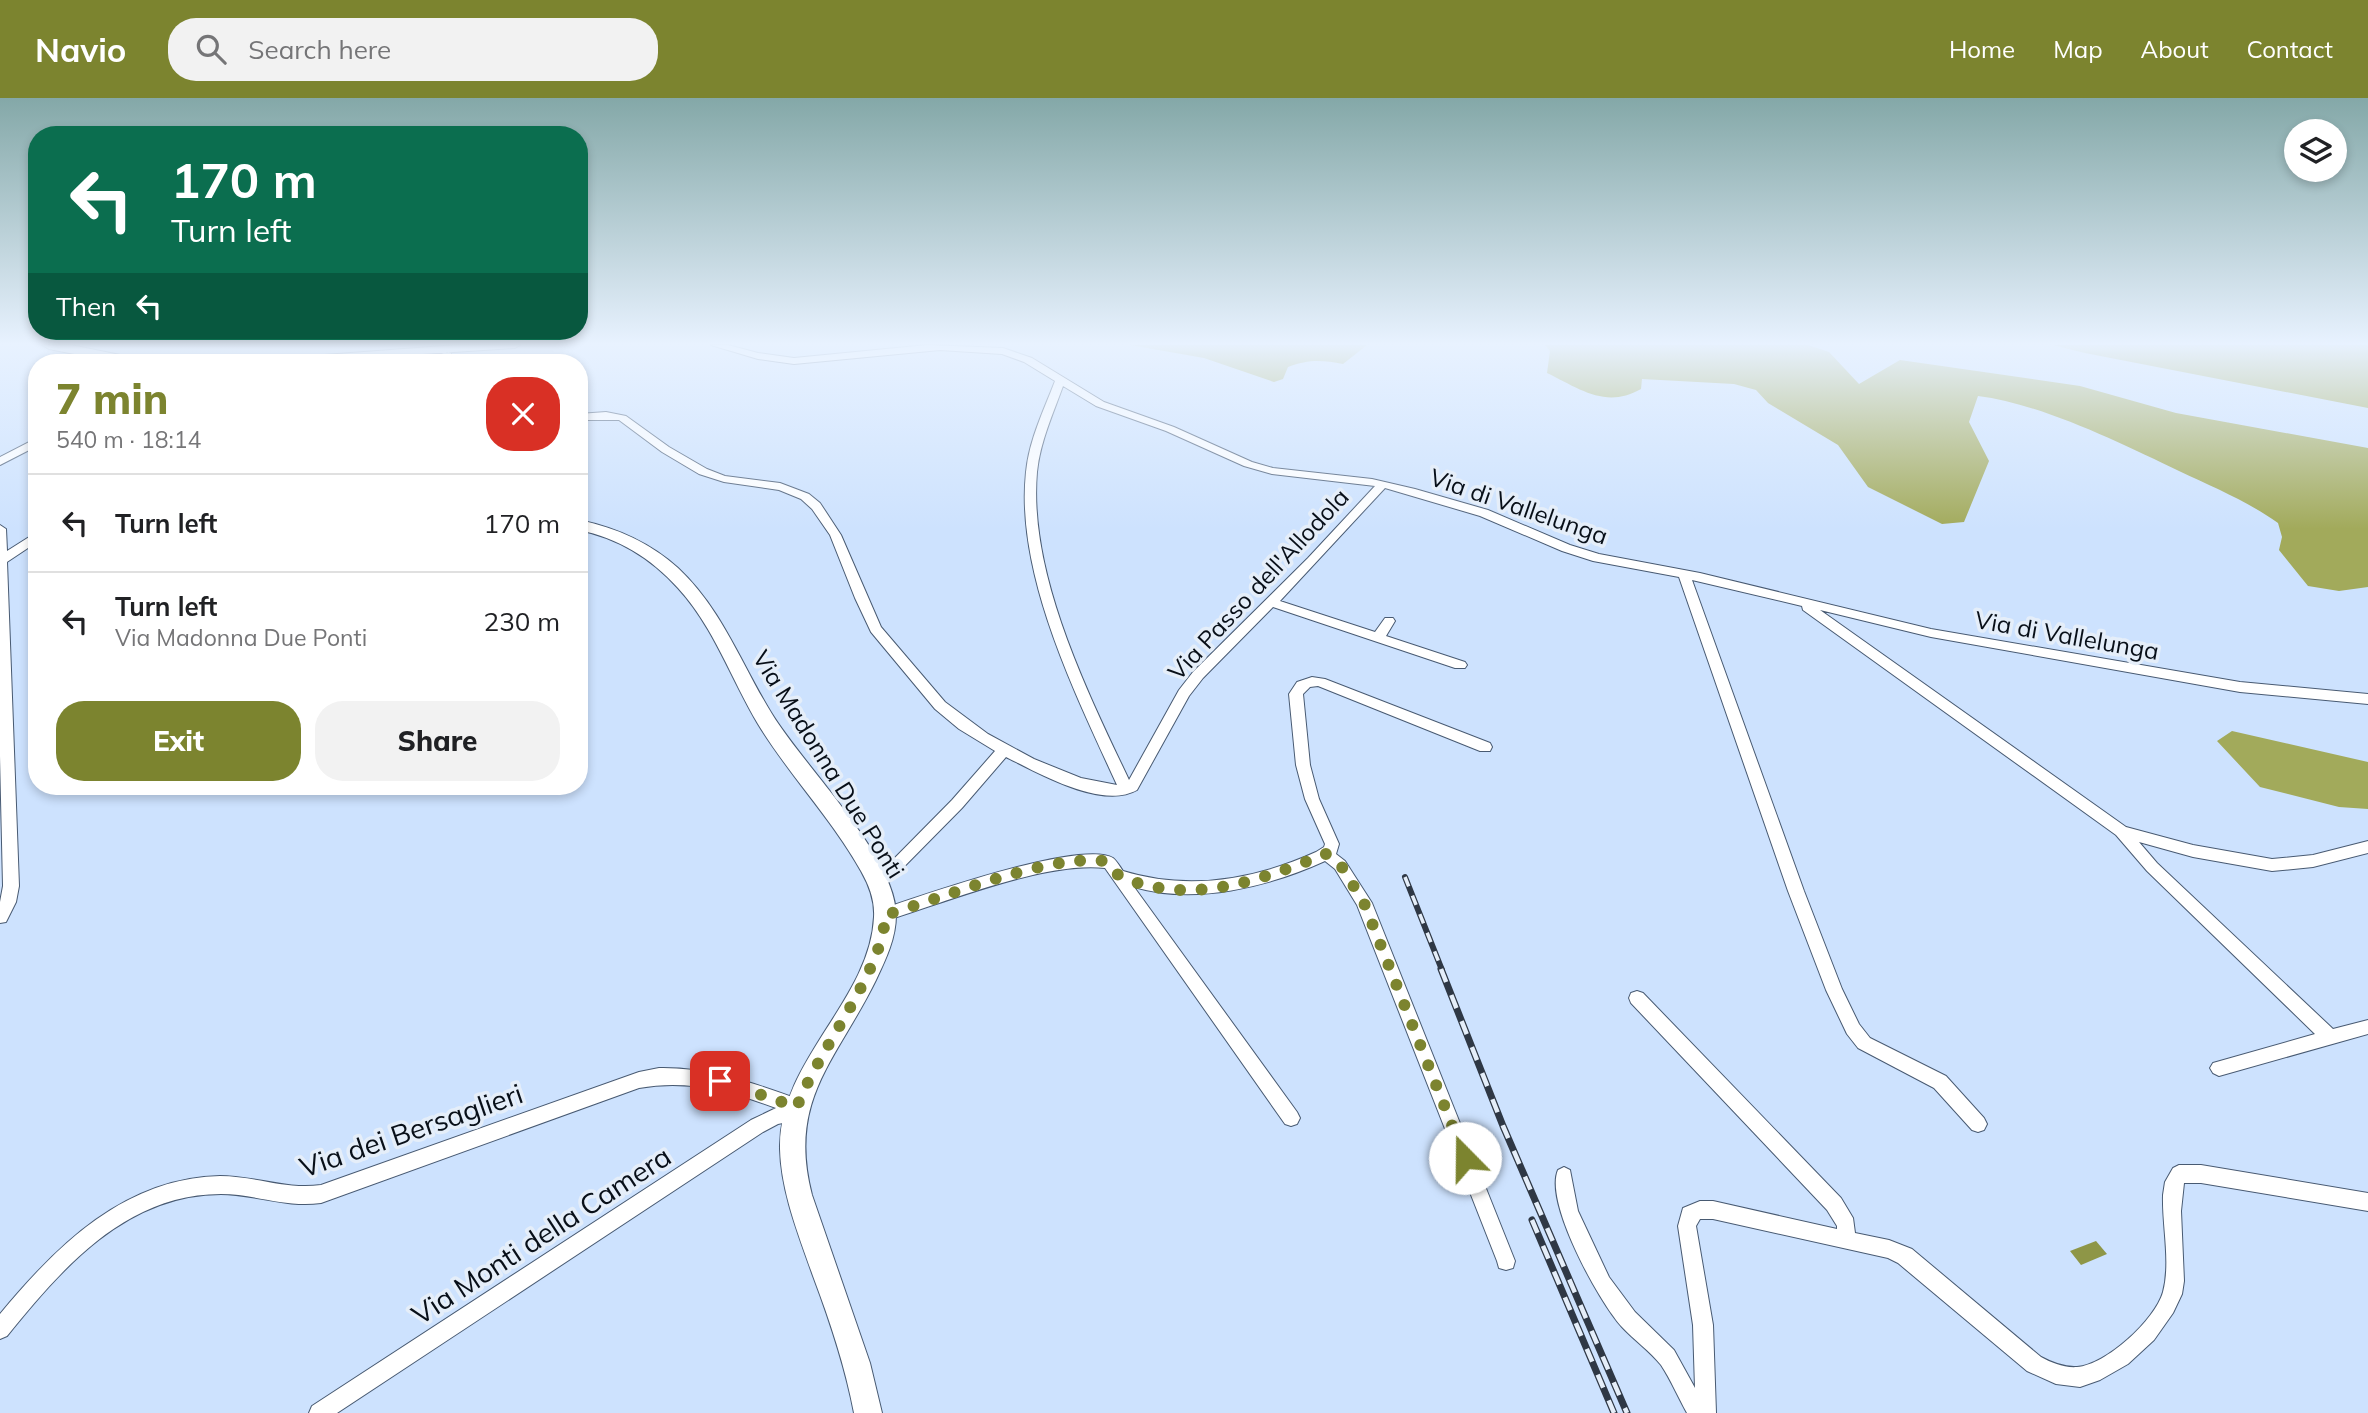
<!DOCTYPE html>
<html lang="en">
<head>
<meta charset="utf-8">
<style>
	body { margin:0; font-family:Mulish,sans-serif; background:#f2f2f2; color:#202124; height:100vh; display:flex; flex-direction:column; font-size:26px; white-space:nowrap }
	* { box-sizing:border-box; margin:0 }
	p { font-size:23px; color:#757577 }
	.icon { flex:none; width:38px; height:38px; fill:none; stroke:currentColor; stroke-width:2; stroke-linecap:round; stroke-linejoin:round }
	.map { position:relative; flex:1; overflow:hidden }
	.drawer { position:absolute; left:28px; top:256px; width:560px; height:441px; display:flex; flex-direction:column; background:#fff; border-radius:28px; box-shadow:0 4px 10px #0003 }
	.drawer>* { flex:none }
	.guide { position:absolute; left:28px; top:28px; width:560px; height:214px; border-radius:28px; box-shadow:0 4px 10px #0003; background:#0b6e4f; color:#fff; overflow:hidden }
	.fabs { position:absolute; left:2284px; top:21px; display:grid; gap:14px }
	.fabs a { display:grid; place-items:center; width:63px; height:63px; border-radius:50%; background:#fff; box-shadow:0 4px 10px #0003; font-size:35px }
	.pin { position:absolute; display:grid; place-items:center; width:60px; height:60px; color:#fff; margin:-30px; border-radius:14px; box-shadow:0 4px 10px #0006 }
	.me { position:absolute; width:77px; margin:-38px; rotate:338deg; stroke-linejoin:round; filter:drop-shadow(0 0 5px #0008) }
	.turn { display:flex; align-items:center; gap:24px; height:147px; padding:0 28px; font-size:32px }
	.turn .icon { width:91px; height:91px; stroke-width:2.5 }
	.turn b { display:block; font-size:49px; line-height:60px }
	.then { display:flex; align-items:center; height:66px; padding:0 28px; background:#0003; gap:14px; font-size:26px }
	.round { display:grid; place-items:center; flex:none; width:74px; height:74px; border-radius:28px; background:#f2f2f2 }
	.summary { display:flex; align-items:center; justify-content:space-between; height:119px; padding:0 28px }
	h1 { font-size:42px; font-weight:800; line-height:52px; color:#7c842f }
	.cta { display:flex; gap:14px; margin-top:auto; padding:14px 28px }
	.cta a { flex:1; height:80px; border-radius:28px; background:#7c842f; color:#fff; font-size:28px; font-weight:800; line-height:80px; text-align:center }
	.cta a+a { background:#f2f2f2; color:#202124 }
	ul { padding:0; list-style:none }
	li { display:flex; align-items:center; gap:21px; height:98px; padding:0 28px; border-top:2px solid #e0e0e0 }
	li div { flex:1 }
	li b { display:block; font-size:26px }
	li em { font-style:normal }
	header { display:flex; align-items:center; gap:42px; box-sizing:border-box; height:98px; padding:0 35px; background:#7c842f; color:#fff }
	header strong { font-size:33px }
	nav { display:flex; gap:38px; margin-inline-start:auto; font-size:24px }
	.search { width:490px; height:63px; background:#f2f2f2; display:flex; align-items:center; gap:18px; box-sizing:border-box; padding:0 24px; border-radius:28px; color:#757577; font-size:26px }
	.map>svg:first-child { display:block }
	.forest { fill:#a2aa5b }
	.water { fill:#8e9647 }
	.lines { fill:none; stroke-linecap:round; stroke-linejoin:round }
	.minor-casing { stroke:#485a72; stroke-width:2 }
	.secondary-casing { stroke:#485a72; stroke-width:2 }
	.minor { fill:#fff; fill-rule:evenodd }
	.secondary { fill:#fff; fill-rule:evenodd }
	.rail-far1-casing { stroke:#2f3845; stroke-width:6 }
	.rail-casing { stroke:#2f3845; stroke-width:7 }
	.rail-far1 { stroke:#e5eef9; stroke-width:3.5; stroke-dasharray:10; stroke-linecap:butt }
	.rail { stroke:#e5eef9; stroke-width:4.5; stroke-dasharray:14; stroke-linecap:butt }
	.route { stroke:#7c842f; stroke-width:12; stroke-dasharray:0 21.6 }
	.labels { text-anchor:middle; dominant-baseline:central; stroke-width:7; stroke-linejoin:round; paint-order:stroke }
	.street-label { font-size:24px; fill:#080f18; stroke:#e5eef9 }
	.near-street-label { font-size:28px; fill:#080f18; stroke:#e5eef9 }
</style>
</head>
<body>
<header>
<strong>Navio</strong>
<div class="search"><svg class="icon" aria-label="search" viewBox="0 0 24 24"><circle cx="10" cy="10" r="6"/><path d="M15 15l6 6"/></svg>Search here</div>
<nav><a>Home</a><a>Map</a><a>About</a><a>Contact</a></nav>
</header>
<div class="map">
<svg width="2368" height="1315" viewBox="0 0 2368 1315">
	<rect width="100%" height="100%" fill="#cde2fe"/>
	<path class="forest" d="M1130,247h237l-24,19c-20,-4 -35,-5 -55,3l-5,12 -9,3 -70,-24z
		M1545,247h263l21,7 30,32 41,-24 180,26 96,27 192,35v139l-29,4 -31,-5 -29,-36 3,-13 -4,-14c-31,-22 -65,-36 -99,-52 -59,-28 -137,-67 -201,-75l-9,26 20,39 -25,61 -22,2 -74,-37 -30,-42 -70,-42 -12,-13 -22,-6 -92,-5 -1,10c-35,20 -61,0 -94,-16l3,-22z
		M2053,247h315v63l-283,-55z
		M2232,633l136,31v47l-29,-2 -79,-20 -43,-46z"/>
	<path class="water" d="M2096,1143l11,13 -26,11 -11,-14z"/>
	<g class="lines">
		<defs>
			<path id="minor" d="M457,247h63l-5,3 -213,14h-36l5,-3z
				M711,247h17l30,8 36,5 133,-13 76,3 29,10 72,44 70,25 78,35 21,6 99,11 43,10 73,21 82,35 29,9 101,19 231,56 309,53 128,12v10l-128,-12 -309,-55 -111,-27 306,217 67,18 79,14 41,-4 55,-14v12l-55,14 -41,4 -79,-14 -54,-15 18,21 176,166 35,-9v14l-149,42 -6,-3 -3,-5 3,-5 102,-29 -168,-163 -31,-36 -313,-225 -1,-4 -110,-26 112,311 38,98 17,35 11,14 76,38 38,42 3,6 -3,6 -6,2 -6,-2 -38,-42 -76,-40 -11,-14 -21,-44 -38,-99 -109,-314 -86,-16 -31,-10 -82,-35 -95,-28 -105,113 95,31 10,-14h8l2,3 -9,15 79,26 2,3 -2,3h-10l-182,-61 -70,71 -14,18 -52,94c-35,20 -99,-17 -131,-33l-44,51 -79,80 -5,2 -5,-2 -3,-4 3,-4 79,-80 43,-49 -36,-22 -24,-20 -64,-77 -16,-34 -25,-63 -18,-26 -11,-10 -22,-9 -55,-8 -25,-8 -37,-22 -43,-32h-40v-6l27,-2 20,4 43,31 38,22 18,7 55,7 29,11 11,9 21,32 40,92 64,75 43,32 46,25 47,19 36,7c-41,-90 -102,-211 -91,-313 3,-32 18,-62 29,-91l-31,-19 -22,-8 -62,-4 -146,14 -36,-5zM1063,288l33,20 70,25 78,35 28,8 103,12 -67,72 -115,114 -14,18 -50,90c-42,-89 -101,-207 -92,-308 3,-30 16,-58 26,-86z
				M447,254l4,1v4l-19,5h-15z
				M37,340v8l-37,19v-8z
				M0,427l6,4 1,22 30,-19v10l-30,20 12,324 -3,16 -10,20 -6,1v-21l3,-16 -3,-130z
				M1312,579l13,2 165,64 2,4 -2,4h-10l-162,-65 -8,1 -7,7 7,71 9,34 20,45 -3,10 9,7 27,42 143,358 -2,7 -7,2 -7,-2 -2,-7 -140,-356 -22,-36 -10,-8c-57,26 -130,44 -191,26l163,225 3,6 -3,6 -6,2 -6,-2 -180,-256c-60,-7 -161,35 -220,53l-6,-1 -2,-5 2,-5c39,-13 202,-71 234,-52 4,3 7,9 10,13 65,20 131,9 193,-19l8,-5 1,-3 -20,-45 -9,-34 -7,-71 8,-12z
				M1637,893l6,2 198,205 12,20 2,15 34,7 23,9 129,108c11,6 23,11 36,10 29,-2 78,-47 86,-75 8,-30 -1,-66 0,-97l2,-13 8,-14 6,-3h22l167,28v18l-167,-28h-17l-3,28 3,70 -2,13 -9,19 -19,27 -26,24 -28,16 -20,7 -24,-3 -29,-13 -129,-108 -10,-5 -175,-39h-13l-4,7 17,99 3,88h-29c-9,-16 -16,-33 -26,-48 -11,-14 -27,-25 -39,-38 -23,-25 -78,-125 -64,-157l6,-3 6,3 8,41 31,66 26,35 39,38 21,38 -2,-63 -15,-99 5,-18 17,-7h13l124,28v-3l-10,-16 -196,-207 -2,-5 2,-5z
				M659,970c51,-1 98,16 144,33 3,7 2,12 -1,18l-24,5 -15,8 -426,281h-28l3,-7 439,-286 25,-12c-46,-17 -88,-29 -137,-20l-318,115c-35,5 -66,-9 -100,-9 -95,0 -159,74 -214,142l-7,3v-25c57,-69 125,-136 220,-138 35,0 66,14 101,9l318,-113z"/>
			<path id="secondary" d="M42,247h29l64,13 7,4h-27l-66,-13z
				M579,422c38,8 70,22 99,48 44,41 63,96 94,146 31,51 124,143 124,201 0,23 -10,44 -20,65 -39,80 -89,119 -64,215l58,168 12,50h-28c-9,-47 -24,-92 -41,-137 -14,-40 -32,-84 -33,-127 -2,-88 90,-148 94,-232 1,-17 -5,-32 -13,-46 -29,-52 -72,-96 -103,-147 -27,-45 -44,-97 -80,-136 -27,-30 -60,-50 -99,-58z"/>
		</defs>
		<use href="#minor" class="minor-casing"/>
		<use href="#secondary" class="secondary-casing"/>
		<use href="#minor" class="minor"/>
		<use href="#secondary" class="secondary"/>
		<defs>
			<path id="rail-far1" d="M1405,779l37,93"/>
			<path id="rail" d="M1441,871l62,157 124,287
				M1532,1122l82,193"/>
		</defs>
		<use href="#rail-far1" class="rail-far1-casing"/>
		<use href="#rail" class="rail-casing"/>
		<use href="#rail-far1" class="rail-far1"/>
		<use href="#rail" class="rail"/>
	</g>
	<linearGradient id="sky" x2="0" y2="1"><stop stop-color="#84a8a8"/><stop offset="0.57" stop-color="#e8f2ff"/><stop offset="1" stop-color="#e8f2ff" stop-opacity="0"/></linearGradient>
	<rect width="2368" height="431" fill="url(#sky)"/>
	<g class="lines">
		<path class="route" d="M720,983l77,26c20,-55 88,-139 88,-192 61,-18 148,-55 210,-55 15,0 16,10 26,17 6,4 18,6 25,8 60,16 124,-9 180,-31l14,10 24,39 101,255"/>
	</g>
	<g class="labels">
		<g class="street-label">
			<text transform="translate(1519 408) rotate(19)">Via di Vallelunga</text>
			<text transform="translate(1258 486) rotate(-47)">Via Passo dell'Allodola</text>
			<text transform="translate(2067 537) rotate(10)">Via di Vallelunga</text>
			<text transform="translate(829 666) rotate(58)">Via Madonna Due Ponti</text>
		</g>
		<g class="near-street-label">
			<text transform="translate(411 1032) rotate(-19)">Via dei Bersaglieri</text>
			<text transform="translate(541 1137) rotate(-33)">Via Monti della Camera</text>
		</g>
	</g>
</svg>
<div class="fabs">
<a><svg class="icon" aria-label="layers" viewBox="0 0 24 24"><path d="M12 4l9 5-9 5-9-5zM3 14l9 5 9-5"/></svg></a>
</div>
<div class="pin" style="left:720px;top:983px;background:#d93025"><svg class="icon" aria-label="arrive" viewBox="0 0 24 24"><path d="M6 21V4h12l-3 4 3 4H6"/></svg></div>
<svg class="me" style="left:1465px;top:1060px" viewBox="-20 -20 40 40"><circle r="19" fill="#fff"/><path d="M0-13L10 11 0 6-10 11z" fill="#7c842f"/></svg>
<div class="guide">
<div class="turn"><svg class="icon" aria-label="left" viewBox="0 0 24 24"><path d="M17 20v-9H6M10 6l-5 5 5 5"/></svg><div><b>170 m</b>Turn left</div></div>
<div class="then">Then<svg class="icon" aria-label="left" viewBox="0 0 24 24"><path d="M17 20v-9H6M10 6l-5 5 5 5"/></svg></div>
</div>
<section class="drawer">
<div class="summary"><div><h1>7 min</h1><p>540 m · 18:14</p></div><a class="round" style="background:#d93025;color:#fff"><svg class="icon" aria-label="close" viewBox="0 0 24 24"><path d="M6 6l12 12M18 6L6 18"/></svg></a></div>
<ul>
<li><svg class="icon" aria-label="left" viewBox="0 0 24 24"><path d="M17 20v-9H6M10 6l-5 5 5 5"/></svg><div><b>Turn left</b></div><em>170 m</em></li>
<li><svg class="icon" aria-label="left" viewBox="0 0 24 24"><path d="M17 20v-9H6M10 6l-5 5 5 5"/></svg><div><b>Turn left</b><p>Via Madonna Due Ponti</p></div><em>230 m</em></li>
</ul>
<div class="cta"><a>Exit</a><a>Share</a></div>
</section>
</div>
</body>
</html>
